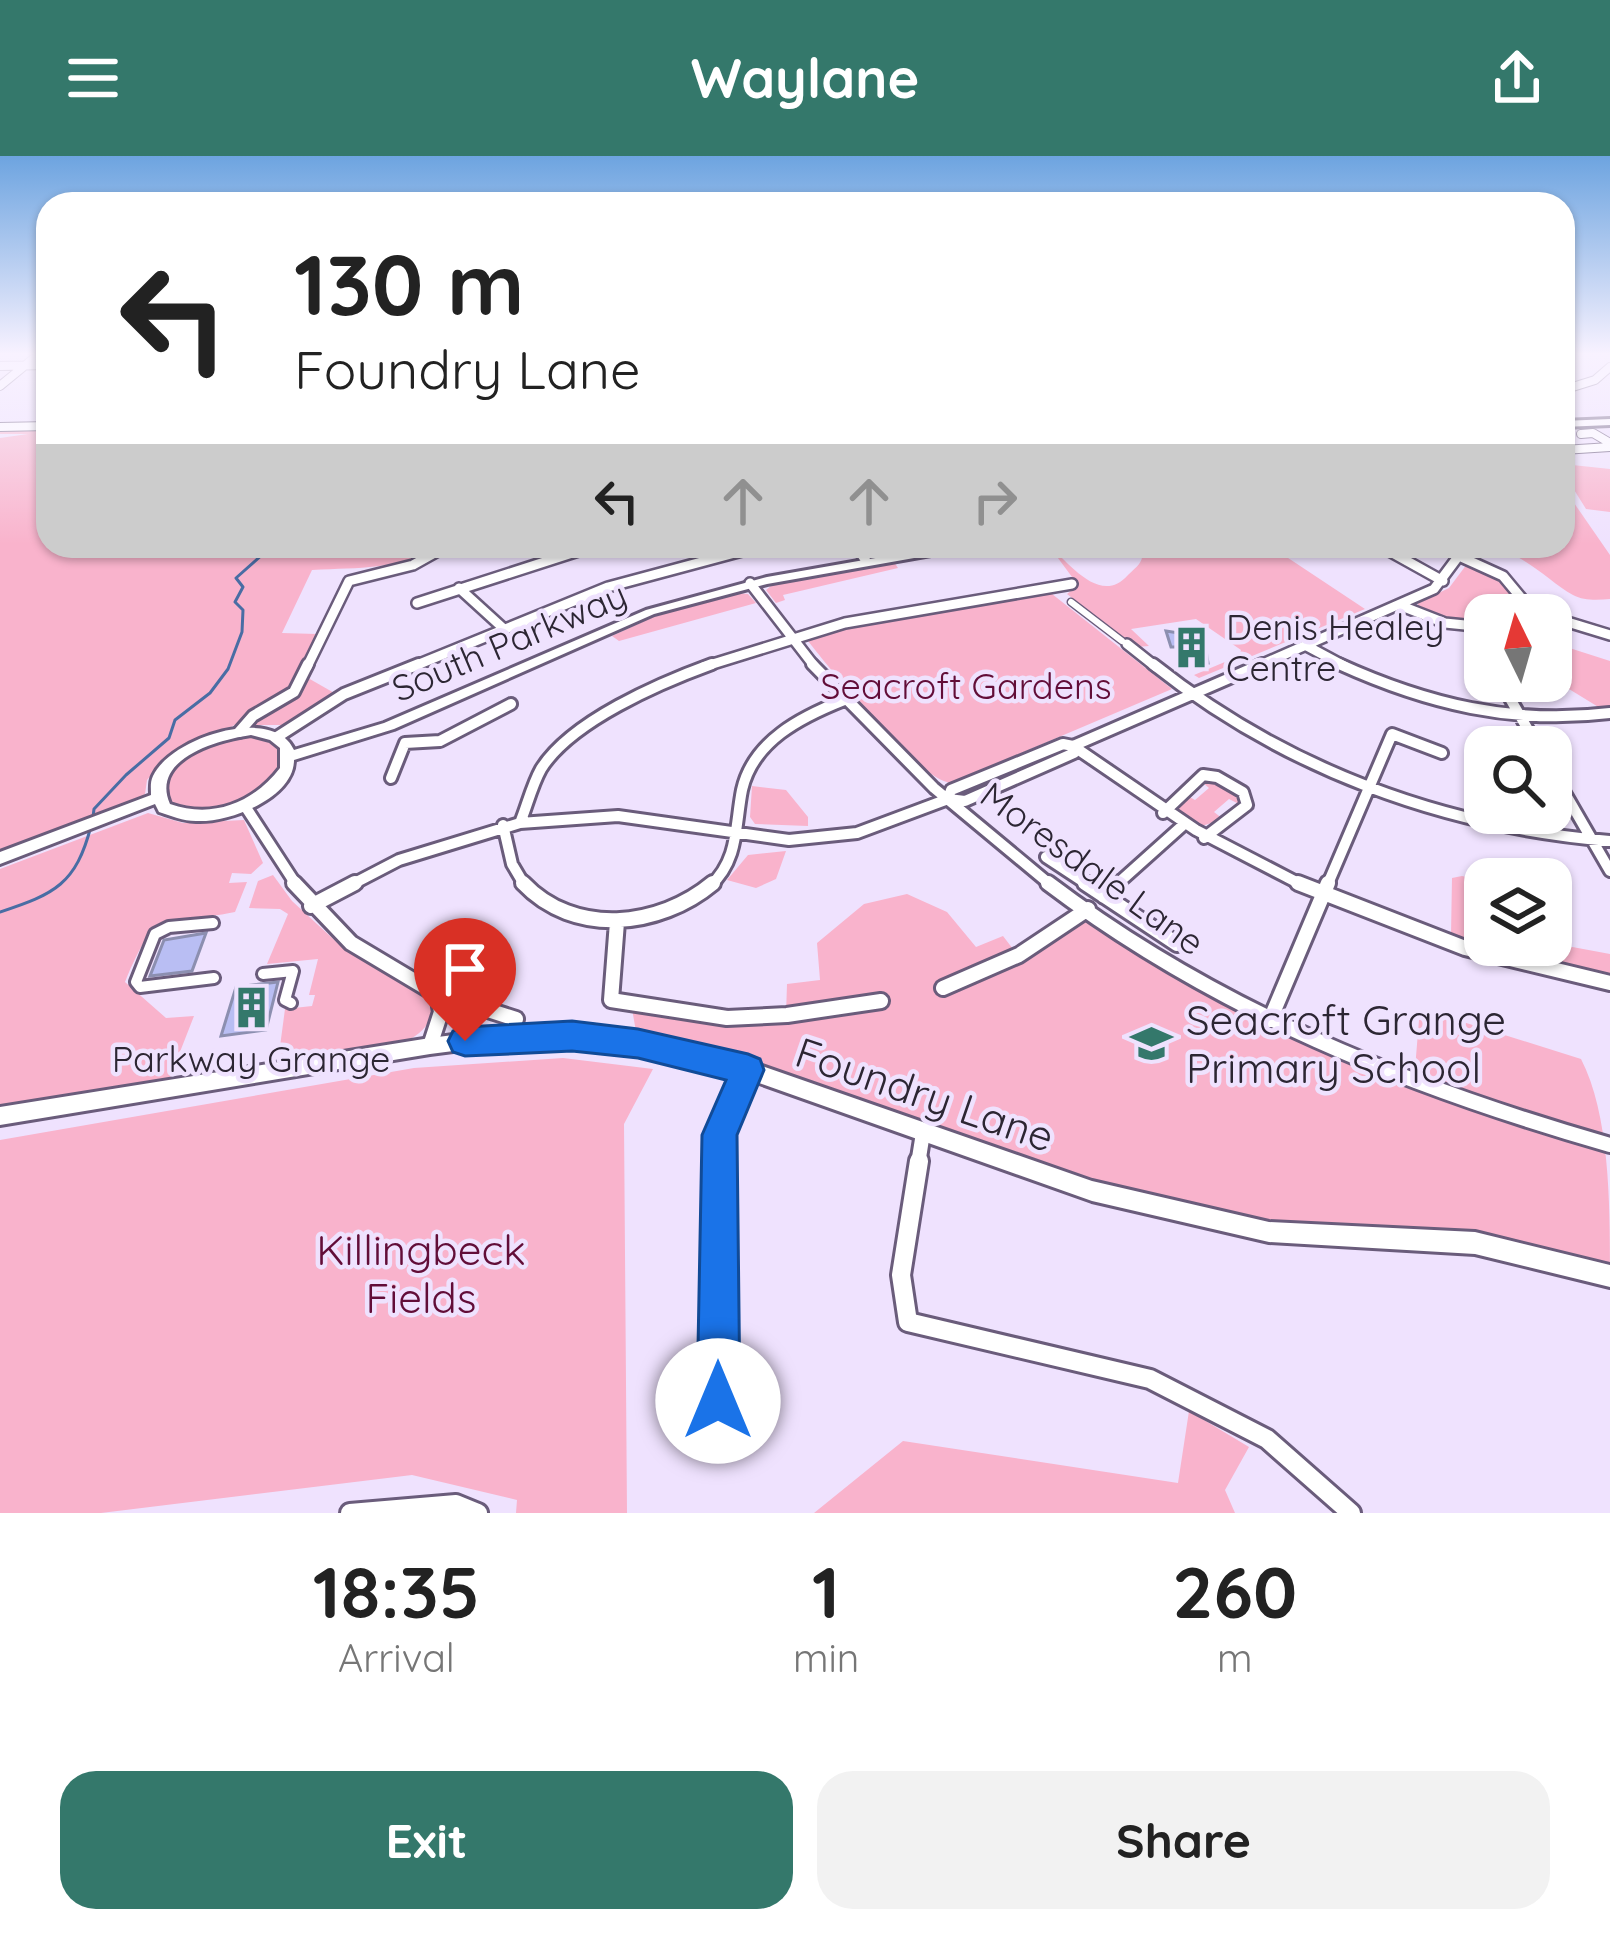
<!DOCTYPE html>
<html lang="en">
<head>
<meta charset="utf-8">
<style>
	body { margin:0; font-family:Quicksand,sans-serif; background:#f2f2f2; color:#222; height:100vh; display:flex; flex-direction:column; font-size:45px; white-space:nowrap }
	* { box-sizing:border-box; margin:0 }
	p { font-size:39px; color:#767676 }
	.icon { flex:none; width:66px; height:66px; fill:none; stroke:currentColor; stroke-width:2; stroke-linecap:round; stroke-linejoin:round }
	.map { position:relative; height:1357px; overflow:hidden }
	.drawer { display:flex; flex-direction:column; background:#fff; flex:1 }
	.drawer>* { flex:none }
	.top-card { position:absolute; left:36px; top:36px; width:1539px; height:366px; border-radius:36px; box-shadow:0 3px 9px #0004; background:#fff; color:#222; overflow:hidden }
	.needle { width:78px; rotate:355deg }
	.buttons { position:absolute; left:1464px; top:438px; display:grid; gap:24px }
	.buttons a { display:grid; place-items:center; width:108px; height:108px; border-radius:24px; background:#fff; box-shadow:0 3px 9px #0004; font-size:60px }
	.pin { position:absolute; display:grid; place-items:center; width:102px; height:102px; color:#fff; margin:-123px -51px; border-radius:50% 50% 50% 0; rotate:-45deg; box-shadow:0 0 12px #0007 }
	.pin .icon { rotate:45deg }
	.me { position:absolute; width:132px; margin:-66px; rotate:0deg; stroke-linejoin:round; filter:drop-shadow(0 0 9px #0008) }
	.turn { display:flex; align-items:center; gap:42px; height:252px; padding:0 60px; font-size:54px }
	.turn .icon { width:156px; height:156px; stroke-width:2.5 }
	.turn b { display:block; font-size:84px; line-height:102px }
	.lanes { display:flex; align-items:center; height:114px; padding:0 60px; background:#0003; justify-content:center; gap:60px; direction:ltr }
	.lanes .off { opacity:.35 }
	.eta { display:flex; justify-content:space-evenly; align-items:center; height:204px; text-align:center }
	.eta b { font-size:72px; font-weight:700; line-height:84px }
	.primary-button { display:flex; gap:24px; margin-top:auto; padding:24px 60px }
	.primary-button a { flex:1; height:138px; border-radius:36px; background:#34786b; color:#fff; font-size:48px; font-weight:700; line-height:138px; text-align:center }
	.primary-button a+a { background:#f2f2f2; color:#222 }
	header { display:flex; justify-content:space-between; align-items:center; height:156px; padding:0 60px; background:#34786b; color:#fff; font-size:54px; font-weight:700 }
	.map>svg:first-child { display:block }
	.green { fill:#f9b3cc }
	.lines { fill:none; stroke-linecap:round; stroke-linejoin:round }
	.stream { stroke:#496da4; stroke-width:3 }
	.building { fill:#b9bef3; stroke:#8c8fb0; stroke-width:3 }
	.pedestrian-far1-casing { stroke:#6a5c7b; stroke-width:9 }
	.pedestrian-casing { stroke:#6a5c7b; stroke-width:16 }
	.minor-far4-casing { stroke:#6a5c7b; stroke-width:10 }
	.minor-far3-casing { stroke:#6a5c7b; stroke-width:14 }
	.minor-far2-casing { stroke:#6a5c7b; stroke-width:16 }
	.minor-far1-casing { stroke:#6a5c7b; stroke-width:20 }
	.minor-casing { stroke:#6a5c7b; stroke-width:24 }
	.tertiary-casing { stroke:#6a5c7b; stroke-width:6 }
	.pedestrian-far1 { stroke:#fff; stroke-width:6 }
	.pedestrian { stroke:#fff; stroke-width:10 }
	.minor-far4 { stroke:#fff; stroke-width:8 }
	.minor-far3 { stroke:#fff; stroke-width:9 }
	.minor-far2 { stroke:#fff; stroke-width:10 }
	.minor-far1 { stroke:#fff; stroke-width:14 }
	.minor { stroke:#fff; stroke-width:18 }
	.tertiary { fill:#fff; fill-rule:evenodd }
	.route { fill:#1a73e8; stroke:#114b97; stroke-width:3 }
	.labels { text-anchor:middle; dominant-baseline:central; stroke-width:9; stroke-linejoin:round; paint-order:stroke }
	.poi-label { font-size:36px; fill:#2c2633; stroke:#efe2fe; text-anchor:start }
	.street-label { font-size:36px; fill:#2c2633; stroke:#efe2fe }
	.park-label { font-size:36px; fill:#620d38; stroke:#efe2fe }
	.near-poi-label { font-size:42px; fill:#2c2633; stroke:#efe2fe; text-anchor:start }
	.near-street-label { font-size:42px; fill:#2c2633; stroke:#efe2fe }
	.near-park-label { font-size:42px; fill:#620d38; stroke:#efe2fe }
</style>
</head>
<body>
<header><svg class="icon" aria-label="menu" viewBox="0 0 24 24"><path d="M4 6h16M4 12h16M4 18h16"/></svg>Waylane<svg class="icon" aria-label="share" viewBox="0 0 24 24"><path d="M12 15V3M7 8l5-5 5 5M5 13v7h14v-7"/></svg></header>
<div class="map">
<svg width="1610" height="1357" viewBox="0 0 1610 1357">
	<rect width="100%" height="100%" fill="#efe2fe"/>
	<path class="green" d="M48,273l-11,12 11,1v104h282l-3,8h31l4,-8h79c-49,25 -78,21 -129,24l-30,63 35,1 -27,57 -59,36 -60,25 -24,28 -2,14 -14,9 -131,50v-415l28,-4h-28v-4z
		M1563,308l47,5v43l-24,-3 -23,-37z
		M1563,331l47,68v44c-12,1 -26,2 -37,-4 -29,-16 -64,-59 -101,-42l3,-7h88z
		M1049,390c19,15 51,61 79,29 9,-9 14,-11 15,-23l26,-6h101l95,63 -166,69 -5,-3 45,-19 2,-6 -45,-31 -65,10 18,17 -13,1 -69,-53 11,-9z
		M894,406l4,6 -115,27 2,5 -9,3 -10,-13 6,-5z
		M1467,408l35,16 15,19 -7,16h-25v7h-25l-42,-12v-7l31,-15z
		M1047,434l125,99 -221,94c-33,-3 -119,-112 -143,-142l7,-8z
		M737,437l11,1 8,9 -137,38 -7,-5 41,-19z
		M1557,488l53,17v45l-10,2 -49,-30v-33z
		M308,522l28,16 -54,31h-29z
		M246,580l17,2 16,12c11,49 -76,72 -109,52l-5,-19c15,-30 48,-44 81,-47z
		M1206,623l32,14 3,7 -2,4 -10,-5 -15,13 9,7 -24,8 -22,-16 9,-16 9,5 14,-12 -7,-6z
		M752,630l34,4 22,27v9l-53,-2 -5,-7z
		M148,657l35,10 61,-3 19,43 -12,11 -19,-1 -3,10 18,-1 -12,30c-74,15 -77,-9 -110,70l41,36 28,-2 -25,64 -169,27v-238z
		M786,695l-10,28 -20,9 -29,-8 21,-25z
		M273,719l19,26 50,46 88,52c7,19 -6,33 -23,42l-124,20 2,-7h-6l6,-45 27,-3 3,-11h-6l9,-36 -51,5 21,-50 -8,-5 -31,-1 9,-27z
		M1462,720l23,5v32l-17,-3 2,21 12,4 -2,10 -29,-10 1,-57z
		M907,738l40,18 29,35 27,-11 17,22 68,-49 77,53 249,119 5,-61 9,-9 153,48c29,56 29,145 29,217 -112,-31 -229,-24 -343,-45 -215,-40 -422,-121 -629,-188l-7,-40 48,10 107,2 1,-31 33,-4 -3,-37 47,-39z
		M1551,787l59,11v20l-76,-15 -5,-14z
		M563,902l90,11 -29,55 3,389h-111l1,-13 -105,-25 -311,38h-101v-373l414,-72z
		M1189,1255l60,36 -24,43 10,23h-421l89,-72 275,42z"/>
	<g class="lines">
		<path class="stream" d="M93,661l1,-8 32,-34 43,-37 6,-18 35,-27 18,-24 14,-37 1,-22 -8,-8 8,-15 -7,-9 36,-32
			M0,756c55,-18 76,-28 91,-86"/>
	</g>
	<path class="building" d="M1166,475l38,6 4,26 -18,-1 -5,-15h-14z
		M206,777l-14,38 -42,5 14,-36z
		M278,826l-12,48 -45,6 15,-49z"/>
	<g class="lines">
		<defs>
			<path id="pedestrian-far1" d="M1071,446l51,39"/>
			<path id="pedestrian" d="M213,767l-44,4 -14,7 -19,48 4,5 74,-9
				M263,818l30,-3 -8,29 6,3"/>
			<path id="minor-far4" d="M0,210l48,-1
				M0,230l39,-32
				M1563,234l32,-10 15,-13
				M0,271l48,-1
				M1581,278l12,-1 17,10
				M1563,294l47,-3"/>
			<path id="minor-far3" d="M856,390l10,15
				M1380,390l63,35
				M1461,401l42,19 20,24 -4,15
				M750,427l65,84
				M459,432l45,41
				M417,447l177,-57
				M1399,449l46,18 40,4
				M1551,461l59,18
				M1469,471l16,28
				M1127,488l29,23
				M1305,489l41,22
				M307,511l42,-86 64,-16 34,-19
				M412,511l196,-80 153,-41
				M703,511l142,-44 227,-39
				M1256,511l178,-78 32,-43"/>
			<path id="minor-far2" d="M812,508l122,124 118,98
				M1153,508c132,105 289,163 457,177
				M1339,508c88,40 174,61 271,49
				M1500,525l38,66
				M239,576l14,-16 41,-24 14,-28
				M277,581l67,-43 75,-30
				M1073,590l123,84 108,56
				M1551,613l59,102
				M391,622l14,-35 35,-2 71,-37
				M948,643l3,-9 112,-46 10,2 189,-82
				M245,650l52,80
				M1163,657l40,-38 14,2 26,15 4,13 -43,33
				M520,667c7,-17 12,-38 21,-54 30,-48 119,-86 171,-105
				M503,669l9,39 13,22
				M1046,701l44,29
				M349,730l50,-26 121,-37 98,-7 171,24 68,-7 91,-34 17,2 109,-48 -1,-7
				M710,730c29,-26 25,-61 32,-96 11,-49 59,-73 102,-90
				M1115,730l67,-60
				M1327,730l65,-152 50,19"/>
			<path id="minor-far1" d="M294,727l57,60 87,52 3,17 -11,34
				M523,727c51,54 136,45 190,0
				M1048,727c169,128 360,204 562,262
				M1085,727l92,61
				M1298,727l167,65 145,35
				M1104,740l14,-13
				M311,750l44,-23
				M617,766l-6,78 116,18 60,-3 94,-14
				M943,832l76,-33 69,-46
				M441,849l22,-3 53,17
				M1270,864l58,-137
				M719,1008v-29l29,-65
				M918,1008l5,-31"/>
			<path id="minor" d="M719,1005v240
				M919,1005l-18,114 7,47 242,57 117,60 84,74
				M350,1357l106,-9 22,9"/>
			<path id="tertiary" d="M1610,263v6l-47,2v-6z
				M944,390h26l-5,3 -198,35 -113,30 -260,115 -100,31c0,38 -65,63 -98,61 -13,0 -25,-5 -37,-9l-4,-8 -155,60v-12l151,-57c0,-7 -1,-13 2,-19 17,-38 121,-72 141,-26l90,-27 262,-113 121,-33zM251,579l19,5 10,8v20c-27,35 -67,51 -110,36 -20,-45 47,-64 81,-69z
				M572,872l66,7 110,26 344,120 177,41 206,10 135,33v22l-135,-33 -206,-12 -177,-41 -344,-122 -110,-28 -66,-7 -72,1 -70,9 -430,71v-18l430,-69 70,-9z"/>
		</defs>
		<use href="#pedestrian-far1" class="pedestrian-far1-casing"/>
		<use href="#pedestrian" class="pedestrian-casing"/>
		<use href="#minor-far4" class="minor-far4-casing"/>
		<use href="#minor-far3" class="minor-far3-casing"/>
		<use href="#minor-far2" class="minor-far2-casing"/>
		<use href="#minor-far1" class="minor-far1-casing"/>
		<use href="#minor" class="minor-casing"/>
		<use href="#tertiary" class="tertiary-casing"/>
		<use href="#pedestrian-far1" class="pedestrian-far1"/>
		<use href="#pedestrian" class="pedestrian"/>
		<use href="#minor-far4" class="minor-far4"/>
		<use href="#minor-far3" class="minor-far3"/>
		<use href="#minor-far2" class="minor-far2"/>
		<use href="#minor-far1" class="minor-far1"/>
		<use href="#minor" class="minor"/>
		<use href="#tertiary" class="tertiary"/>
	</g>
	<linearGradient id="sky" x2="0" y2="1"><stop stop-color="#6da4e0"/><stop offset="0.51" stop-color="#f8f2ff"/><stop offset="1" stop-color="#f8f2ff" stop-opacity="0"/></linearGradient>
	<rect width="1610" height="388" fill="url(#sky)"/>
	<path class="route" d="M572,865l66,8 110,25 12,5 4,11 -27,65 3,266 -6,15 -16,6 -15,-6 -6,-15 5,-266 24,-55 -88,-22 -66,-7 -107,5 -12,-4 -5,-11 5,-10 12,-4z"/>
	<defs>
		<symbol id="building-bare" viewBox="-9 -9 18 18"><path d="M-4-6H4V6H1V3H-1V6H-4ZM-2.5-4.3h1.7v1.8h-1.7ZM.8-4.3h1.7v1.8H.8ZM-2.5-1h1.7V.8h-1.7ZM.8-1h1.7V.8H.8Z" fill="#34786b" stroke="#efe2fe" stroke-width="2.5" paint-order="stroke"/></symbol>
		<symbol id="school-bare" viewBox="-9 -9 18 18"><path d="M0-5L7-2L0 1L-7-2ZM-4 1L0 2.5L4 1V4Q0 6-4 4Z" fill="#34786b" stroke="#efe2fe" stroke-width="2.5" paint-order="stroke"/></symbol>
	</defs>
	<g fill-rule="evenodd">
		<use href="#building-bare" x="1162" y="462" width="59" height="59"/>
		<use href="#building-bare" x="222" y="822" width="59" height="59"/>
		<use href="#school-bare" x="1122" y="858" width="59" height="59"/>
	</g>
	<g class="labels">
		<g class="poi-label">
			<text x="1226" y="470">Denis Healey<tspan x="1226" dy="41">Centre</tspan></text>
			<text x="251" y="902" text-anchor="middle">Parkway Grange</text>
		</g>
		<g class="street-label">
			<text transform="translate(509 485) rotate(-23)">South Parkway</text>
			<text transform="translate(1093 712) rotate(36)">Moresdale Lane</text>
		</g>
		<g class="park-label">
			<text x="966" y="529">Seacroft Gardens</text>
		</g>
		<g class="near-poi-label">
			<text x="1186" y="863">Seacroft Grange<tspan x="1186" dy="48">Primary School</tspan></text>
		</g>
		<g class="near-street-label">
			<text transform="translate(925 938) rotate(19)">Foundry Lane</text>
		</g>
		<g class="near-park-label">
			<text x="421" y="1093">Killingbeck<tspan x="421" dy="48">Fields</tspan></text>
		</g>
	</g>
</svg>
<div class="buttons">
<a><svg class="needle" viewBox="-14 -14 28 28"><path d="M0-13l5 13h-10z" fill="#e53935"/><path d="M0 13l5-13h-10z" fill="#767676"/></svg></a>
<a><svg class="icon" aria-label="search" viewBox="0 0 24 24"><circle cx="10" cy="10" r="6"/><path d="M15 15l6 6"/></svg></a>
<a><svg class="icon" aria-label="layers" viewBox="0 0 24 24"><path d="M12 4l9 5-9 5-9-5zM3 14l9 5 9-5"/></svg></a>
</div>
<div class="pin" style="left:465px;top:885px;background:#d93025"><svg class="icon" aria-label="arrive" viewBox="0 0 24 24"><path d="M6 21V4h12l-3 4 3 4H6"/></svg></div>
<svg class="me" style="left:718px;top:1245px" viewBox="-20 -20 40 40"><circle r="19" fill="#fff"/><path d="M0-13L10 11 0 6-10 11z" fill="#1a73e8"/></svg>
<div class="top-card">
<div class="turn"><svg class="icon" aria-label="left" viewBox="0 0 24 24"><path d="M17 20v-9H6M10 6l-5 5 5 5"/></svg><div><b>130 m</b>Foundry Lane</div></div>
<div class="lanes"><svg class="icon" aria-label="left" viewBox="0 0 24 24"><path d="M17 20v-9H6M10 6l-5 5 5 5"/></svg><svg class="icon off" aria-label="ahead" viewBox="0 0 24 24"><path d="M12 20V5M6 11l6-6 6 6"/></svg><svg class="icon off" aria-label="ahead" viewBox="0 0 24 24"><path d="M12 20V5M6 11l6-6 6 6"/></svg><svg class="icon off" aria-label="right" viewBox="0 0 24 24"><path d="M7 20v-9h11M14 6l5 5-5 5"/></svg></div>
</div>
</div>
<section class="drawer">
<div class="eta">
<div><b>18:35</b><p>Arrival</p></div>
<div><b>1</b><p>min</p></div>
<div><b>260</b><p>m</p></div>
</div>
<div class="primary-button"><a>Exit</a><a>Share</a></div>
</section>
</body>
</html>
